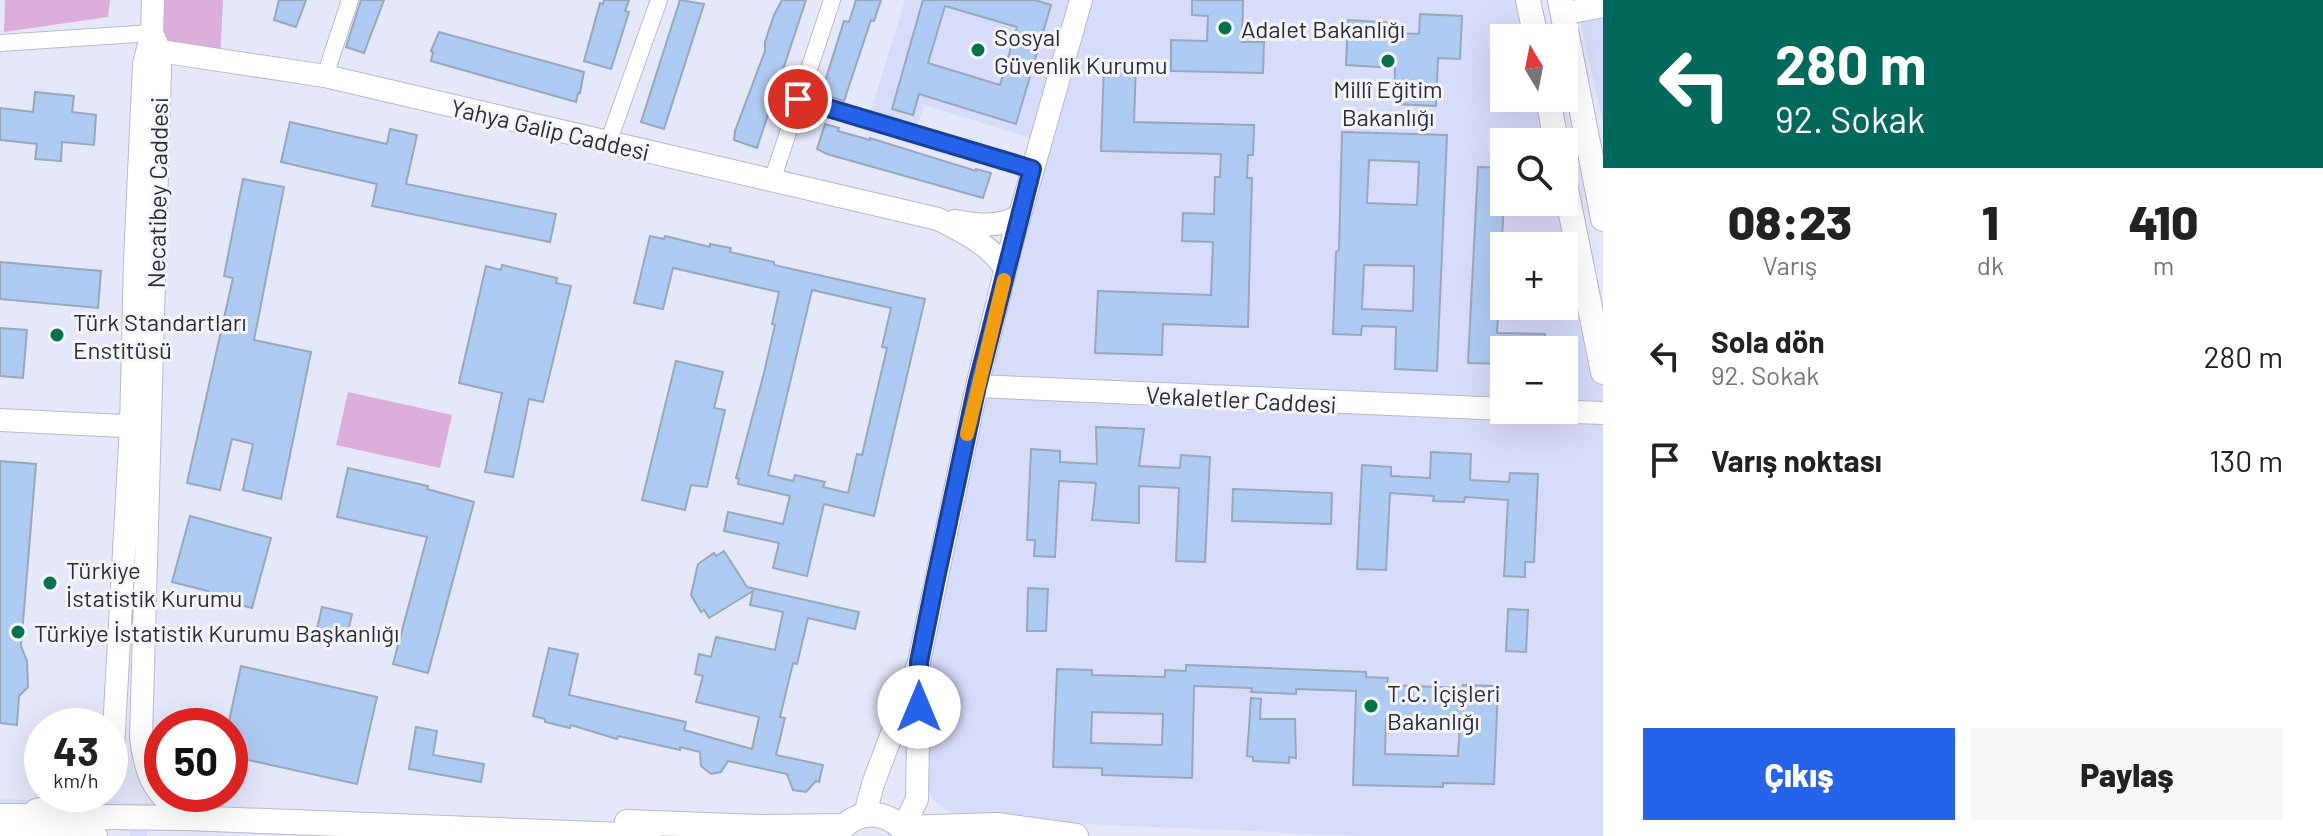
<!DOCTYPE html>
<html lang="tr">
<head>
<meta charset="utf-8">
<style>
	body { margin:0; font-family:Barlow,sans-serif; background:#f6f6f6; color:#222; height:100vh; display:flex; flex-direction:column; font-size:30px; white-space:nowrap }
	* { box-sizing:border-box; margin:0 }
	p { font-size:26px; color:#767676 }
	.icon { flex:none; width:44px; height:44px; fill:none; stroke:currentColor; stroke-width:2; stroke-linecap:round; stroke-linejoin:round }
	.map { position:relative; flex:1; overflow:hidden }
	.drawer { display:flex; flex-direction:column; background:#fff; width:720px }
	.drawer>* { flex:none }
	.top-card { background:#00695c; color:#fff; overflow:hidden }
	.needle { width:52px; rotate:350deg }
	.buttons { position:absolute; left:1490px; top:24px; display:grid; gap:16px }
	.buttons a { display:grid; place-items:center; width:88px; height:88px; border-radius:0px; background:#fff; box-shadow:0 8px 32px #0002; font-size:40px }
	.speed { position:absolute; left:24px; top:708px; display:flex; gap:16px; font-size:40px; font-weight:700; text-align:center }
	.speed>* { display:grid; place-content:center; width:104px; height:104px; border-radius:50%; background:#fff; box-shadow:0 8px 32px #0002; line-height:1 }
	.speed small { font-size:20px; font-weight:400 }
	.speed .limit { border:12px solid #d22; background:#fff; color:#111 }
	.pin { position:absolute; display:grid; place-items:center; width:68px; height:68px; color:#fff; margin:-34px; border:4px solid #fff; border-radius:50%; box-shadow:0 2px 8px #0007 }
	.me { position:absolute; width:88px; margin:-44px; rotate:0deg; stroke-linejoin:round; filter:drop-shadow(0 0 6px #0008) }
	.turn { display:flex; align-items:center; gap:28px; height:168px; padding:0 40px; font-size:36px }
	.turn .icon { width:104px; height:104px; stroke-width:2.5 }
	.turn b { display:block; font-size:56px; line-height:68px }
	.eta { display:flex; justify-content:space-evenly; align-items:center; height:136px; text-align:center }
	.eta b { font-size:48px; font-weight:800; line-height:56px }
	.primary-button { display:flex; gap:16px; margin-top:auto; padding:16px 40px }
	.primary-button a { flex:1; height:92px; border-radius:0px; background:#2563eb; color:#fff; font-size:32px; font-weight:800; line-height:92px; text-align:center }
	.primary-button a+a { background:#f6f6f6; color:#222 }
	ul { padding:0; list-style:none }
	li { display:flex; align-items:center; gap:24px; height:104px; padding:0 40px }
	li div { flex:1 }
	li b { display:block; font-size:30px }
	li em { font-style:normal }
	main { display:flex; flex:1; min-height:0 }
	.map>svg:first-child { display:block }
	.built { fill:#d8dcfb; fill-rule:evenodd }
	.green { fill:#ddaedb }
	.building { fill:#aecbf3; stroke:#99a7bb; stroke-width:2; fill-rule:evenodd }
	.lines { fill:none; stroke-linecap:round; stroke-linejoin:round }
	.street-casing { stroke:#b7b9d1; stroke-width:18 }
	.secondary-casing { stroke:#b7b9d1; stroke-width:24 }
	.primary-casing { stroke:#b7b9d1; stroke-width:26 }
	.street { stroke:#fff; stroke-width:16 }
	.secondary { stroke:#fff; stroke-width:22 }
	.primary { stroke:#fff; stroke-width:24 }
	.route-casing { stroke:#184099; stroke-width:20 }
	.route { stroke:#2563eb; stroke-width:14 }
	.slow { stroke:#f59e0b; stroke-width:14 }
	.poi-dot { fill:#03734c; stroke:#f5f6fb; stroke-width:3 }
	.labels { text-anchor:middle; dominant-baseline:central; stroke-width:6; stroke-linejoin:round; paint-order:stroke }
	.poi-label { font-size:24px; fill:#2c2d36; stroke:#f5f6fb; text-anchor:start }
	.street-label { font-size:24px; fill:#2c2d36; stroke:#f5f6fb }
</style>
</head>
<body>
<main>
<div class="map">
<svg width="1603" height="836" viewBox="0 0 1603 836">
	<rect width="100%" height="100%" fill="#e5e8fb"/>
	<path class="built" d="M905,0h623l7,38h-31v60h43l9,44h-52v60h60l39,170v464h-239l-281,-12h-115l-34,-23 -7,-13 -7,-102 120,-545 -116,-36 -9,29 -47,-14zM1504,246h60v60h-60zM1504,350h60v60h-60z
		M1603,6v118l-25,-113z
		M0,799l186,6 -38,9 -1,22h-17v-11l-130,-16z"/>
	<path class="green" d="M5,0h105l-2,17 -104,15z
		M153,0h70l-3,60 -60,-9z
		M348,392l104,23 -12,53 -104,-23z"/>
	<path class="building" d="M279,0h27l-10,27 -22,-7z
		M361,0h23l-20,53 -18,-6z
		M604,0h25l-4,11 4,1 -18,57 -27,-8 16,-58 3,1z
		M680,0l24,4 -40,125 -23,-7z
		M782,0h24l-49,148 -23,-8 1,-9 30,-80v-9l9,-27z
		M856,0h25l-7,21 -3,-1 -27,81 -23,-7 23,-73 5,1z
		M923,0h112l16,5 -35,119 -97,-30 -6,21 -21,-6zM945,6l72,21 -17,58 -72,-22z
		M1192,0h51l-1,42h22l-1,31 -92,-2v-31l36,1 1,-25 -16,-1z
		M1420,14l42,2 -2,43 -22,-1 -2,48 -42,-2 1,-36 -49,-3 2,-45 47,3 -1,10 25,1z
		M439,32l145,40 -4,21h-2l-2,9 -145,-41 2,-9 -2,-1z
		M1104,65l32,1 -2,56 120,3 -1,30h-5l-1,23h5l-4,149 -85,-3 -1,31 -67,-2 3,-62 113,4 2,-53 -31,-1 1,-28 31,1 1,-37h5l1,-23 -120,-3z
		M35,92l39,4 -2,16 24,3 -2,30 -32,-3 -1,19 -26,-2 2,-15 -37,-4v-32l33,4z
		M290,122l97,22 3,-15 27,6 -11,49 150,30 -6,28 -178,-36 5,-22 -96,-22z
		M825,124l14,4 -1,3 32,9v-2l106,33v-2l15,4 -8,25 -156,-44 -10,-5z
		M1342,132l105,3 -10,236 -42,-2 1,-42 -34,-1 -1,9 -28,-1 3,-82 3,-2zM1369,160l50,2 -2,43 -50,-2zM1364,265l50,1 -1,45 -51,-2z
		M1478,167l26,1v34l-7,131 48,1 -1,16h-40v14l-36,-1z
		M243,179l41,8 -30,153 57,12 -30,147 -38,-9 10,-46 -21,-5 -12,51 -33,-7 46,-205 -9,-2z
		M650,236l14,3 1,-3 45,11v-3l21,4 -1,4 44,10v3l151,34 -51,217 -50,-12 -17,72 -34,-8 6,-25 -55,-12 4,-19 55,12 7,-28 -52,-12 1,-5 -3,-1 28,-105 11,-48 -3,-1 7,-32 -106,-24 -10,41 -29,-6zM812,290l79,18 -9,39 5,1 -25,107 -5,-1 -9,39 -25,-6 2,-5 -30,-7 -2,6 -25,-6z
		M0,262l101,9 -3,37 -98,-9z
		M502,265l55,13 -1,5 15,3 -28,116 -14,-3 -16,78 -28,-5 17,-79 -43,-10 27,-117 15,4z
		M0,328l27,2 -4,48 -23,-2z
		M676,361l47,11 -9,36 11,2 -18,77 -16,-2 -6,25 -43,-10z
		M1096,427l48,2 -5,37 41,2 1,-13 29,2 -5,105 -29,-1 3,-73 -40,-2v37l-47,-3 4,-37 -37,-2 -4,76 -21,-1 1,-16h-8l4,-91 29,2v11l37,2z
		M1431,452l40,2 -1,26 39,2 1,-9 28,1 -4,88h-9v15l-21,-1 4,-76 -43,-3 -1,5 -31,-1 1,-5 -44,-3 -4,77 -29,-1 5,-104 29,2v9l39,2z
		M0,461l36,3 -15,182 6,15 1,26 -9,9 -2,29 -17,-2z
		M348,468l80,18 -1,3 47,13 -46,171 -35,-9 34,-127 -90,-20z
		M1233,489l99,4 -1,31 -99,-3z
		M190,516l81,22 -19,70 -45,-12 1,-5 -36,-9z
		M724,551l23,36 112,25 -4,17 -47,-11 -11,46 -4,-1 -13,54 5,1 -9,37 47,10 -4,17 -3,-1 -10,11 -13,-2 -6,-16 -59,-13 -7,11 -10,2 -10,-8 -1,-14 -20,-5v3l-62,-14 -1,3 -46,-14 -1,3 -25,-6v-3l-12,-3 16,-68 29,6 -9,41 117,27 -2,8 68,19 7,-32 -63,-15 7,-26 -8,-2 4,-20 12,3 5,-20 59,13 8,-38 -33,-7 3,-14 -44,27 -5,-8 -3,2 -10,-17 7,-31 16,-11 2,3z
		M1028,588l20,1 -2,42h-19z
		M322,607l30,7 -6,26 -30,-7z
		M1508,609l20,1 -2,42 -20,-1z
		M1186,665l180,7v5l22,1 -1,7 75,3 1,-3 35,1 -4,98 -51,-1v4l-90,-2 3,-94 -60,-2v5l-45,-2 1,-4 -58,-2 -2,92 -90,-3v-7l-49,-1 4,-98 35,1v5l73,2v-7l21,1zM1092,712l71,2 -1,31 -71,-2zM1386,719l74,3 -2,34 -73,-2z
		M241,666l136,31 -20,87 -127,-28v-30h-2z
		M1251,698l10,1 -1,20h35l1,39 -7,-1v6l-36,-2v-4l-6,-1z
		M416,727l21,4 -4,24 51,9 -3,18 -72,-13z"/>
	<g class="lines">
		<defs>
			<path id="street" d="M0,43l152,-10
				M325,76l25,-76
				M798,99l234,70
				M608,143l51,-143
				M772,181l60,-181"/>
			<path id="secondary" d="M1562,14l41,-8
				M152,33l8,18v16l-19,671c5,40 14,56 46,80
				M160,51l165,25 613,143c27,14 52,25 68,51
				M955,221c24,4 43,7 64,-5
				M977,386l527,23
				M1524,410l79,3
				M0,420l143,7
				M110,762l3,-14 18,-322 4,-165 9,-197 8,-31 1,-33
				M36,810l34,-7 18,-9
				M865,814l8,-30 46,-122 58,-276 36,-147 68,-239
				M903,828l14,-29 2,-123"/>
			<path id="primary" d="M1528,0l8,38
				M1560,0l43,219
				M1548,98l8,44
				M1564,179l39,193
				M0,816l187,2 461,18
				M627,822l132,5 83,-1
				M903,828l94,-3 79,11
				M2,831l93,5
				M836,836c19,-29 53,-28 72,0"/>
		</defs>
		<use href="#street" class="street-casing"/>
		<use href="#secondary" class="secondary-casing"/>
		<use href="#primary" class="primary-casing"/>
		<use href="#street" class="street"/>
		<use href="#secondary" class="secondary"/>
		<use href="#primary" class="primary"/>
	</g>
	<g class="lines">
		<defs>
			<path id="route" d="M798,99l234,70 -55,217 -42,197 -16,79v45"/>
		</defs>
		<use href="#route" class="route-casing"/>
		<use href="#route" class="route"/>
		<path class="slow" d="M967,434l37,-154"/>
	</g>
	<g class="poi-dot">
		<circle cx="1225" cy="28" r="8"/>
		<circle cx="978" cy="50" r="8"/>
		<circle cx="1388" cy="61" r="8"/>
		<circle cx="57" cy="335" r="8"/>
		<circle cx="50" cy="583" r="8"/>
		<circle cx="18" cy="632" r="8"/>
		<circle cx="1371" cy="706" r="8"/>
	</g>
	<g class="labels">
		<g class="poi-label">
			<text x="1241" y="28">Adalet Bakanlığı</text>
			<text x="994" y="36">Sosyal<tspan x="994" dy="28">Güvenlik Kurumu</tspan></text>
			<text x="1388" y="88" text-anchor="middle">Millî Eğitim<tspan x="1388" dy="28">Bakanlığı</tspan></text>
			<text x="73" y="321">Türk Standartları<tspan x="73" dy="28">Enstitüsü</tspan></text>
			<text x="66" y="569">Türkiye<tspan x="66" dy="28">İstatistik Kurumu</tspan></text>
			<text x="34" y="632">Türkiye İstatistik Kurumu Başkanlığı</text>
			<text x="1387" y="692">T.C. İçişleri<tspan x="1387" dy="28">Bakanlığı</tspan></text>
		</g>
		<g class="street-label">
			<text transform="translate(550 129) rotate(13)">Yahya Galip Caddesi</text>
			<text transform="translate(157 193) rotate(-89)">Necatibey Caddesi</text>
			<text transform="translate(1241 399) rotate(3)">Vekaletler Caddesi</text>
		</g>
	</g>
</svg>
<div class="buttons">
<a><svg class="needle" viewBox="-14 -14 28 28"><path d="M0-13l5 13h-10z" fill="#e53935"/><path d="M0 13l5-13h-10z" fill="#767676"/></svg></a>
<a><svg class="icon" aria-label="search" viewBox="0 0 24 24"><circle cx="10" cy="10" r="6"/><path d="M15 15l6 6"/></svg></a>
<a>+</a>
<a>−</a>
</div>
<div class="speed"><div>43<small>km/h</small></div><div class="limit">50</div></div>
<div class="pin" style="left:798px;top:99px;background:#d93025"><svg class="icon" aria-label="arrive" viewBox="0 0 24 24"><path d="M6 21V4h12l-3 4 3 4H6"/></svg></div>
<svg class="me" style="left:919px;top:707px" viewBox="-20 -20 40 40"><circle r="19" fill="#fff"/><path d="M0-13L10 11 0 6-10 11z" fill="#2563eb"/></svg>
</div>
<section class="drawer">
<div class="top-card">
<div class="turn"><svg class="icon" aria-label="left" viewBox="0 0 24 24"><path d="M17 20v-9H6M10 6l-5 5 5 5"/></svg><div><b>280 m</b>92. Sokak</div></div>
</div>
<div class="eta">
<div><b>08:23</b><p>Varış</p></div>
<div><b>1</b><p>dk</p></div>
<div><b>410</b><p>m</p></div>
</div>
<ul>
<li><svg class="icon" aria-label="left" viewBox="0 0 24 24"><path d="M17 20v-9H6M10 6l-5 5 5 5"/></svg><div><b>Sola dön</b><p>92. Sokak</p></div><em>280 m</em></li>
<li><svg class="icon" aria-label="arrive" viewBox="0 0 24 24"><path d="M6 21V4h12l-3 4 3 4H6"/></svg><div><b>Varış noktası</b></div><em>130 m</em></li>
</ul>
<div class="primary-button"><a>Çıkış</a><a>Paylaş</a></div>
</section>
</main>
</body>
</html>
